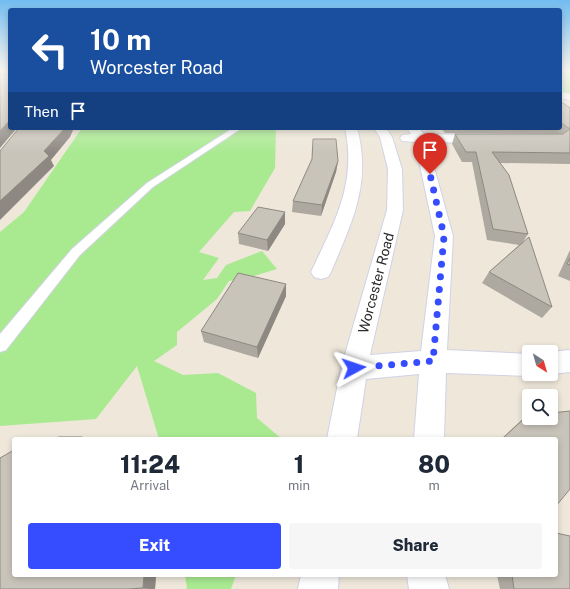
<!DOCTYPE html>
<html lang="en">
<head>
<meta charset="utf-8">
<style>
	body { margin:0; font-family:"Public Sans",sans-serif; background:#f6f6f7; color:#1f2937; height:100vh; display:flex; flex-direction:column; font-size:15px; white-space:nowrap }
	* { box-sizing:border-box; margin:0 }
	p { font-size:13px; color:#747a83 }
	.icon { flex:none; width:22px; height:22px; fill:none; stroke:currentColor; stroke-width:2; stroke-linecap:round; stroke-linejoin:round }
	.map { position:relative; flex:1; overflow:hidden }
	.sheet { position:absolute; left:12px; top:437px; width:546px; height:140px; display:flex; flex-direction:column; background:#fff; border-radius:4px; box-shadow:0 2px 6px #0003 }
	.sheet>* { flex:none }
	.top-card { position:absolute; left:8px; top:8px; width:554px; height:122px; border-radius:4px; box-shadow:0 2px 6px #0003; background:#1a4fa0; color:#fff; overflow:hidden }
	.needle { width:26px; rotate:143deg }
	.controls { position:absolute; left:522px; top:345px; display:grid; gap:8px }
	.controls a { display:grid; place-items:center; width:36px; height:36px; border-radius:4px; background:#fff; box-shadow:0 2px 6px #0003; font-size:20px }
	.pin { position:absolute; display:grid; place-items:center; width:34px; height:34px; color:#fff; margin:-41px -17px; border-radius:50% 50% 50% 0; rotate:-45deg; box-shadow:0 0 4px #0007 }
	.pin .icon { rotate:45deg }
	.me { position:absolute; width:44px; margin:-22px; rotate:85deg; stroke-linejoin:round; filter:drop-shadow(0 0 3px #0008) }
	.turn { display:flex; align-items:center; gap:14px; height:84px; padding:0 16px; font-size:18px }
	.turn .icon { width:52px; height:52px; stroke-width:2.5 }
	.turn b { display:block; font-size:28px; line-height:34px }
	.then { display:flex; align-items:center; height:38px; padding:0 16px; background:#0003; gap:8px; font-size:15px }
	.eta { display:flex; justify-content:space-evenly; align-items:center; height:68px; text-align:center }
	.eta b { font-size:24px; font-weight:800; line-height:28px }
	.primary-button { display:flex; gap:8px; margin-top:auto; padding:8px 16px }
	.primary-button a { flex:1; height:46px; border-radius:4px; background:#364dff; color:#fff; font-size:16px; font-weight:800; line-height:46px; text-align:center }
	.primary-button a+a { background:#f6f6f7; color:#1f2937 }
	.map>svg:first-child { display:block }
	.green { fill:#a9ea91 }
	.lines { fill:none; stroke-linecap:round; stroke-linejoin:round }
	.service-casing { stroke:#d0d2e5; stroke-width:2 }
	.minor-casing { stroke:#d0d2e5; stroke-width:2 }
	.secondary-casing { stroke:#d0d2e5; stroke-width:2 }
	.service { fill:#fff; fill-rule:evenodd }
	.minor { fill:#fff; fill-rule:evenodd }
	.secondary { fill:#fff; fill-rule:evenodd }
	.wall { fill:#ada9a0 }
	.shaded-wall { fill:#8d8982 }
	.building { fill:#c9c4ba; stroke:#8d8982 }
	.route { stroke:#364dff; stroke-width:7; stroke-dasharray:0 12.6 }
	.labels { text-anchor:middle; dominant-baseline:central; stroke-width:4; stroke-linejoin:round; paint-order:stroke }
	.street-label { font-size:14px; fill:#2a2a2a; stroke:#fff }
</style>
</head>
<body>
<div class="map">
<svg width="570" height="589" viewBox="0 0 570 589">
	<rect width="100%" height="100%" fill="#eee7da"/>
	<path class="green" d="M560,71h10v23l-10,-2z
		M82,128h194l-1,40 -25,43 -16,1 -35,40 20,6 -16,22 14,-2 9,-13 36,-14 15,18 -33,10 -15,2 -12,18 -40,33v13l-23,16 29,14 35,-2 38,20 1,25 25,21h-123l-22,-73 -41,53 -96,7v-194l24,-20z
		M185,575h51l-5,14h-44z"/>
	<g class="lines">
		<defs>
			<path id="service" d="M233,128h9l-89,59 -73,68 -74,95 -6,2v-18l72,-85 75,-66z"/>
			<path id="minor" d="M345,128h12c15,55 -5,94 -26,144l-3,5 -7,2 -7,-2 -3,-5c23,-49 46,-88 34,-144z
				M374,128h12l6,9 10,32 1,41 -33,145 51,-4 14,-115 -20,-94 -13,-1 -2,-3 2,-3 9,-1 -4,-6h12l5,6 60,1 6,4 -6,4 -57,-1 26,94 -6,114 82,4v20h7l-7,2 -83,-3 -2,66h-30l5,-65 -53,5 -9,60h-30l14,-71 46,-158 1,-41 -8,-32z
				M570,350v22l-19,2h-1v-22z
				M301,575h38l-1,14h-40z
				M407,575h38l4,14h-40z"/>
			<path id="secondary" d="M560,92l10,2v6l-10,-2z"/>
		</defs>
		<use href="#service" class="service-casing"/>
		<use href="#minor" class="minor-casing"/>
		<use href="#secondary" class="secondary-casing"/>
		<use href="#service" class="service"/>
		<use href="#minor" class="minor"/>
		<use href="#secondary" class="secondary"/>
	</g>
	<path class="wall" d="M560,101l10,7v56l-70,-1 28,71 -5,8 29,65 -10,11 -60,-35 7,-11 30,-27 -32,-5 -15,-78h-10l-10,-18 3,-10h103h-1l-112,-1 -4,-5h119z
		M338,161l-2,11 -15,44 -29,-4 1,-11z
		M285,224l-17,27 -29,-7 -1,-11z
		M570,250v31l-12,-5z
		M286,284v12l-28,62 -54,-16 -3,-11z
		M529,413v5l27,21h-55z
		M14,575h142l-1,14h-155z
		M497,575h59l14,14h-70z"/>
	<path class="shaded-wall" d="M10,120v8h7l-17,20v-17z
		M65,128h9l-4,9 -19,23 3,6 -54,54v-19l44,-50z
		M338,161l-2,11 -15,44 1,-11z
		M285,212v12l-17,27 -1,-11z
		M286,284v12l-28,62 -1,-11z
		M144,575h12l-1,14h-5l-7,-1z"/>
	<path class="building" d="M10,73v47l-10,11v-57z
		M560,101l10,7v21l-7,-5h-3z
		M19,128h46l-21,23 5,5 -49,45v-50z
		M570,129v24l-78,-1 17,23 19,59 -35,-5 -17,-77h-10l-11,-18h108z
		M313,139h23l2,22 -16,44 -29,-4 19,-42z
		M258,207l27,5 -18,28 -29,-7z
		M529,237l23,70 -63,-35z
		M570,258v7l-3,-1z
		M238,273l48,11 -29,63 -56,-16z
		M570,411v78l-14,17v-67h-54l27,-25v4h22v-5z
		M59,437h23l3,2h-34z
		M14,450v125h130l-1,13 -15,1h-128v-131z
		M556,533l14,3v53h-56l-2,-14h44z"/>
	<linearGradient id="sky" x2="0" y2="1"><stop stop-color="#72bcf0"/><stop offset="0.46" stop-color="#f7f4ee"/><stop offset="1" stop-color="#f7f4ee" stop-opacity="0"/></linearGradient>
	<rect width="570" height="153" fill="url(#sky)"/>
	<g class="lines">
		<path class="route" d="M354,368l79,-7 11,-125 -14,-62"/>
	</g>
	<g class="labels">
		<g class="street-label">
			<text transform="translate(376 283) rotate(-75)">Worcester Road</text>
		</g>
	</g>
</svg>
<div class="controls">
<a><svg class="needle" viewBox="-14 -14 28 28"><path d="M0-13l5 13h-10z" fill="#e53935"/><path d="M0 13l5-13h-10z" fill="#747a83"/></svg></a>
<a><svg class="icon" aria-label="search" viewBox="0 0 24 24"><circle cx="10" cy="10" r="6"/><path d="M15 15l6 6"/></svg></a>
</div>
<div class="pin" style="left:430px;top:174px;background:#d93025"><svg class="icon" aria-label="arrive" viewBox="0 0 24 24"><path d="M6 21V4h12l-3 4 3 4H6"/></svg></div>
<svg class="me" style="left:354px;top:368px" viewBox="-20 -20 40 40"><path d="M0-17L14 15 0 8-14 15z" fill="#364dff" stroke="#fff" stroke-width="4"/></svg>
<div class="top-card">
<div class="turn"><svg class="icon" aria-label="left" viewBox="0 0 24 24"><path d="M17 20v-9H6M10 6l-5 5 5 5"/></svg><div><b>10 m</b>Worcester Road</div></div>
<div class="then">Then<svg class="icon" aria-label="arrive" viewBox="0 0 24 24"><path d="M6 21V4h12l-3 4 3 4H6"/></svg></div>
</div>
<section class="sheet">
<div class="eta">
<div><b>11:24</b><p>Arrival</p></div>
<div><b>1</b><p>min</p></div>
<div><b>80</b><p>m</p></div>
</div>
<div class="primary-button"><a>Exit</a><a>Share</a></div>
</section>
</div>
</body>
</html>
